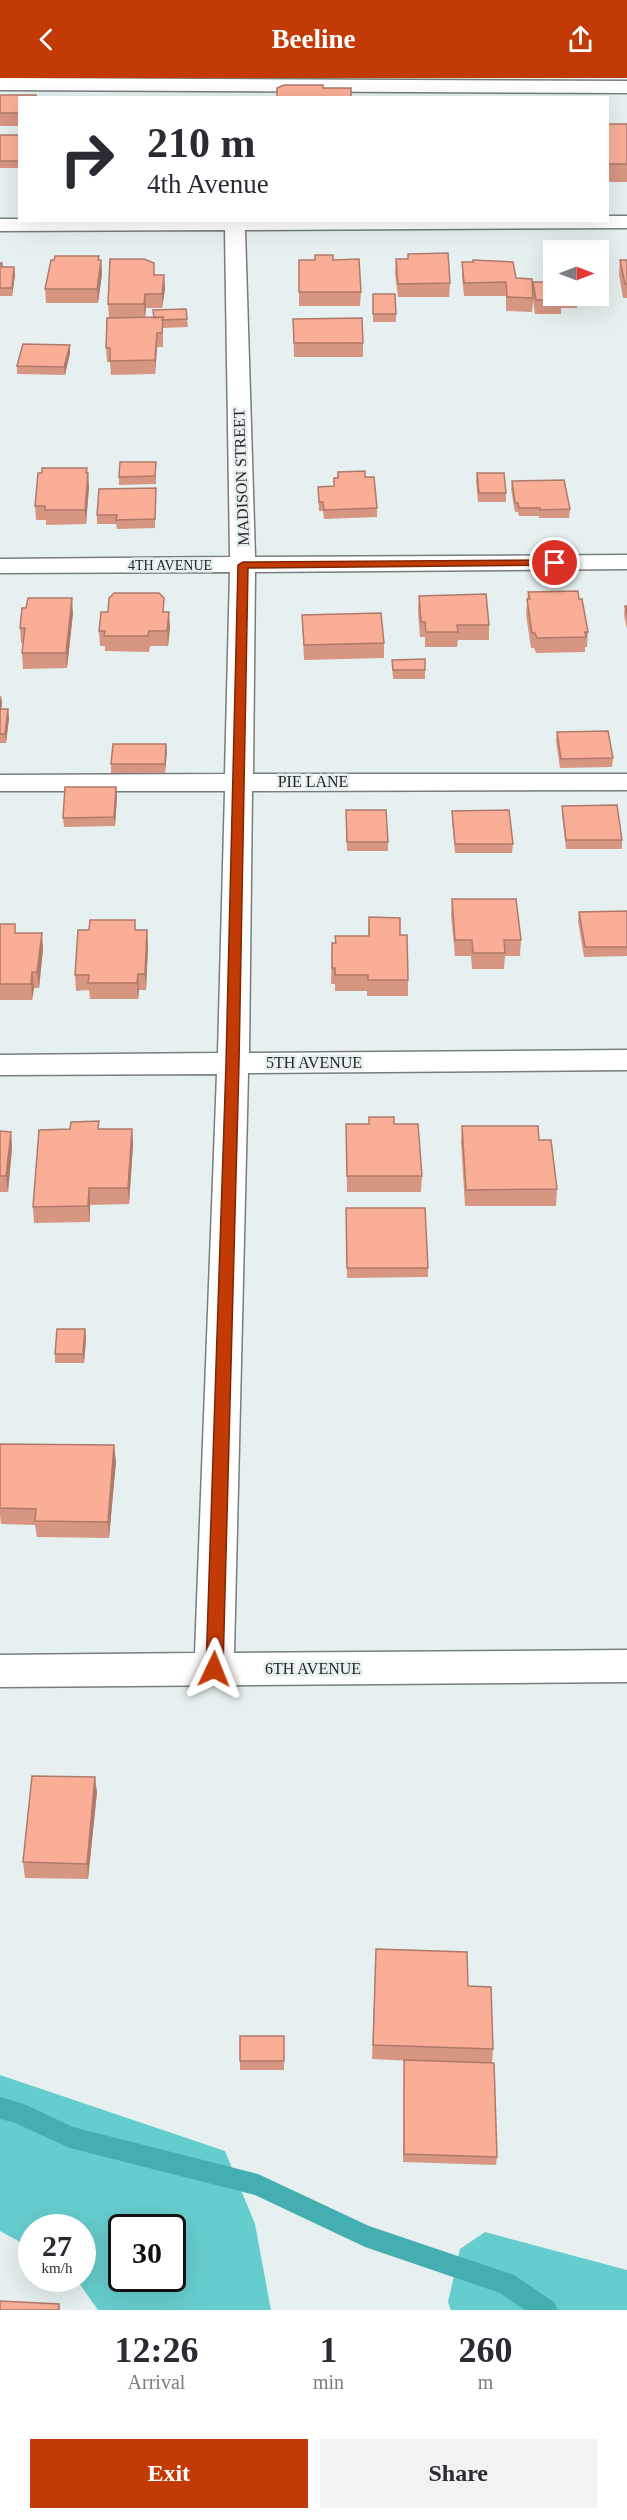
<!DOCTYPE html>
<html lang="en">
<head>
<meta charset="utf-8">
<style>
	body { margin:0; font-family:Georgia,serif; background:#f2f2f3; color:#2b2b33; height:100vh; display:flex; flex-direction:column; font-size:22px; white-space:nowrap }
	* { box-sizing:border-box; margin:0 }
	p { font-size:20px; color:#7c7c81 }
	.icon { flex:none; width:33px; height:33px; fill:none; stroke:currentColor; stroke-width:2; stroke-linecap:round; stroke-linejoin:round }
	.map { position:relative; height:2232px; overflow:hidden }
	.panel { display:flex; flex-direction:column; background:#fff; flex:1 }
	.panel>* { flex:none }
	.guide { position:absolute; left:18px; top:18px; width:591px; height:126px; border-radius:0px; box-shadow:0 6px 24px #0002; background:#fff; color:#2b2b33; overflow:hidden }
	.needle { width:39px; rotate:90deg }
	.tools { position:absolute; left:543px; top:162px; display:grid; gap:12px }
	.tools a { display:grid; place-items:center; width:66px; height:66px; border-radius:0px; background:#fff; box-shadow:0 6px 24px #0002; font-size:30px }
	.speed { position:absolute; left:18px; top:2136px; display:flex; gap:12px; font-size:30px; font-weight:700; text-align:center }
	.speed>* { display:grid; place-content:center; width:78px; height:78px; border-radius:50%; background:#fff; box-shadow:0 6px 24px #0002; line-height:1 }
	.speed small { font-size:15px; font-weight:400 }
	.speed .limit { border:3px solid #111; border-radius:9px; background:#fff; color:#111 }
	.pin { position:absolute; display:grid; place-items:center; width:51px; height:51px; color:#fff; margin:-26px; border:3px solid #fff; border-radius:50%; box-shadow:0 2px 6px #0007 }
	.me { position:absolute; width:66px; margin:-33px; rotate:2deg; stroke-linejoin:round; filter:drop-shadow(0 0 4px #0008) }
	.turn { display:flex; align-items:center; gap:21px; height:126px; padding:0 30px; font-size:27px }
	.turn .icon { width:78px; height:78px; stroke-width:2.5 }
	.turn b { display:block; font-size:42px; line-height:51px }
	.eta { display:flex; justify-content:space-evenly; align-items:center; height:102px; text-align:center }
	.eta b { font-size:36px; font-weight:700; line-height:42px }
	.cta { display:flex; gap:12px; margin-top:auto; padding:12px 30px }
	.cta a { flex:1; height:69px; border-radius:0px; background:#c23a05; color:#fff; font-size:24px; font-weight:700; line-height:69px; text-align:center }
	.cta a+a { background:#f2f2f3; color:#2b2b33 }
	header { display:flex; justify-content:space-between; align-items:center; height:78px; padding:0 30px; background:#c23a05; color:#fff; font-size:27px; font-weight:700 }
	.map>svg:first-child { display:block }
	.forest { fill:#66cdce; fill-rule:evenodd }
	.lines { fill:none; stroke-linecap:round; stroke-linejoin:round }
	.stream { fill:#45aeb0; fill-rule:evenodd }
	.minor-casing { stroke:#767e7e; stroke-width:3 }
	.minor { fill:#fff; fill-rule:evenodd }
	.wall { fill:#d79682 }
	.shaded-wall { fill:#af7a6a }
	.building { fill:#faae97; stroke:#af7a6a; stroke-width:1.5 }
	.route { fill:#c23a05; stroke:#7e2603; stroke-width:1.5 }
	.labels { text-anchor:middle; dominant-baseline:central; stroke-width:5; stroke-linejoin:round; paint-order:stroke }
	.far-street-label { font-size:14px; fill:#242727; stroke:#e7f0f0 }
	.street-label { font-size:16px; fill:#242727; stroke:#e7f0f0 }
</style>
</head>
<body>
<header><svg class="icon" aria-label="back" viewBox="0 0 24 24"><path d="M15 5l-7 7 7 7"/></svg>Beeline<svg class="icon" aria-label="share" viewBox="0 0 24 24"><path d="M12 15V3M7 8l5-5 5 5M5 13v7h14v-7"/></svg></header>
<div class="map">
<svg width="627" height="2232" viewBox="0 0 627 2232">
	<rect width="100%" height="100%" fill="#e7f0f0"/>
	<path class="forest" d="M0,1997l225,76 30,73 16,86h-173l-22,-31 6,-1v-50h-50l-1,20 -31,-17zM122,2150h50v50h-50z
		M485,2154l142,38v40h-176l-3,-8 12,-53z"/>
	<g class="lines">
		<path class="stream" d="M0,2019l24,7 49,23 185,47 111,52 145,49 40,27 4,8h-33l-25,-17 -135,-46 -110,-52 -185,-47 -57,-26 -13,-3z"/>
		<defs>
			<path id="minor" d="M0,0l627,3v12l-627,-3z
				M608,138h19v12l-382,2 10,327 372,-2v14l-372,3 -2,202h374v16l-375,1 -3,262 378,-3v20l-379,3 -14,580 393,-3v32l-627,5v-32l195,-2 22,-579 -217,1v-20l218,-2 7,-262h-225v-16l225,-1 5,-202 -230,1v-14l230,-2 -5,-327 -225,1v-12l608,1z"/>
		</defs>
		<use href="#minor" class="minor-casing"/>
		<use href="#minor" class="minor"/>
	</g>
	<path class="wall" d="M0,17l20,3v28h-20z
		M608,46h19v58h-19z
		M0,57h20v33h-20z
		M99,178v4h2l1,14 -4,29h-52l-1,-14z
		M396,181h11l43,24 -1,14h-51l-3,-24z
		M299,182h34l28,32 -1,14h-61z
		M620,182h7v38h-4l-4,-24z
		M598,183l6,19 -1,14h-5z
		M462,184l54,16 16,10 1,-6h13l-1,-6 1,-13 8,33h24l-1,12h-16v6h-26l-2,-13 -1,11 -26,-1v-15h-42l-2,-20z
		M0,185h2l1,4h11l1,8 -3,21h-12z
		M154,197h10l1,14 -3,19h-16l-1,10 42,1 1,8 -25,1v19h-6l-2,27 -44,1 -1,-13h-3l-1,-14 3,-30 -1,-14z
		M373,216l23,20v8h-23z
		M293,241l70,24v14h-69z
		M70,267v8l-5,22 -48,-1v-8z
		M156,384v22l-37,1v-8z
		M87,390l2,19 -3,37 -40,1v-5h-10l-1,-14z
		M338,394l27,5 12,31v9l-53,2 -1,-8h-4l-1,-24 16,-1 3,-8z
		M477,395l29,20v9h-28l-2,-21z
		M512,403l58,28 -1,9h-30v-2h-20l-1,-4h-3l-4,-23z
		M156,410l-1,40 -38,1 -1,-5h-19v-9z
		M528,514l51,7 9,33 -1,15h-2v5l-49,1 -2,-5h-3l-5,-34z
		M419,518l70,29v15h-31l-1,7h-32v-10h-5l-2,-26z
		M164,520v14l6,15 -2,19h-18l-1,6 -44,-1v-5h-5l-1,-15 9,-19z
		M625,528h2v23l-3,-14z
		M73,535l-6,55 -44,1 -1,-16 1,-10h-2l-1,-15z
		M302,537l82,28v15l-80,2z
		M392,582l33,10v9h-32z
		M0,618h1l1,8 -1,5h7l1,9 -3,25h-6z
		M557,654l56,26 -1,9 -52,1 -4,-27z
		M166,666l-1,29h-54v-9z
		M116,709l1,9 -2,30 -51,1 -1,-9z
		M562,728l60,34v9h-56l-4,-34z
		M452,733l61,33 -1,9h-57l-3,-33z
		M346,741l42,23v9h-41z
		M452,821l69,41 -1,16h-15l-1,13h-32l-1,-13h-16l-4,-41z
		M627,833v45l-43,1 -6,-36 1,-9z
		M369,839l31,18 8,45v16h-41v-5h-32v-7h-4l1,-41 36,-7z
		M0,846l43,25 -4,39h-5l-2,12h-32z
		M136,852h11l1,16 -2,44h-7l-1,9h-48l-1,-9 -13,1 -1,-16z
		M346,1046h48l28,52 -1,16h-74z
		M462,1048l77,14 18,49 -1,17h-91l-4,-64z
		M99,1051h33l1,16 -4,59 -39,1v17l-56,1 -1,-16z
		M0,1053l11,1 1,16 -4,44h-8z
		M346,1130l82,60v9l-81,1z
		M85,1251l1,10 -2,24h-29v-9z
		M0,1366l116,17 -7,77 -72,-1 -2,-12 -34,-1 -1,-9z
		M97,1714l-9,87 -63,-1 -2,-16z
		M376,1871l92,37 25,63 -1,14 5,94 -1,8 -93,-3 1,-93 9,-8 -41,-2z
		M284,1958v34h-44v-9z"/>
	<path class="shaded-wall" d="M101,182l1,14 -4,29 -1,-14z
		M14,189l1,8 -3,21v-8z
		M164,197l1,14 -3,19v-14z
		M145,216l1,14 -1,10 -1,-14z
		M157,255v14l-2,27v-14z
		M70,267v8l-5,22 -1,-8z
		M87,390v13l1,-8 1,14 -3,37 -1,-14z
		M72,520l1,15 -6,55 -1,-15z
		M169,534l1,15 -2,19 -1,-15z
		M1,618l1,8 -2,11v-13z
		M8,631l1,9 -3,25 -1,-9z
		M166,666l1,9 -2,20v-9z
		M116,709l1,9 -2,30 -1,-9z
		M147,852l1,16 -2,44 -1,-16z
		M42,855l1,16 -4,39 -2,-16z
		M32,894l2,16 -2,12 -1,-16z
		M138,896l1,16 -1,9 -1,-16z
		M132,1051l1,16 -4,59 -1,-16z
		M11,1054l1,16 -4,44 -2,-16z
		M89,1110l1,17v17l-2,-16z
		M85,1251l1,10 -2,24 -1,-9z
		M114,1367l2,16 -7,77 -1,-16z
		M95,1699l2,15 -9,87 -1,-15z"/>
	<path class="building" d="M284,7h39v3h28v10h-74v-10z
		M0,17h36v3h-16v15h-20z
		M608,46h19v40h-19z
		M0,57h20v26h-20z
		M448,175l2,30 -52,1 -2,-25h12v-5z
		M315,177h18v5l26,-1 2,33h-62v-32h16z
		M55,178h44l-1,4h3l-4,29h-52l6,-29h3z
		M110,181h34l10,4v12h10l-2,19h-17l-1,10h-36z
		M473,182l40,2 3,16 16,1 1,19 -26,-1 -1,-15 -42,1 -2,-21h11z
		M620,182h7v24h-2z
		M598,183l2,1 4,18h-6z
		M0,185h2v4h12l-2,21h-12z
		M546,185h8v33h7l1,4h-26l-3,-18h16z
		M373,216h22l1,20h-23z
		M186,231l1,10 -25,1 1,-3 -9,1 -1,-8z
		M163,239l-1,16h-5l-2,27 -45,1v-13h-4l1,-30z
		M362,240l1,25h-69l-1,-24z
		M23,266l47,1 -6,22 -47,-1z
		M120,384h36l-1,14 -36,1z
		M42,390h45l-1,5h2l-3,37h-40v-4h-10l3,-33h4z
		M365,393v6h9l3,31 -53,2 -1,-8h-4l-1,-15 16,-1v-8h4v-6z
		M477,395h27l2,20h-27z
		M564,402l6,29 -30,1v-2h-21l-1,-5h-3l-3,-22z
		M156,410l-1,31 -39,1 1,-5h-20l2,-26z
		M578,513l1,8h3l6,33h-3l1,5 -49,1 -2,-5h-3l-5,-34h3l-2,-7z
		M114,515h45l5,5 -1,14h6l-2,19h-18l-1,5h-44l1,-5h-6l2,-19h7l1,-14z
		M486,516l3,31h-32l1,7h-32l-1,-10h-4l-2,-26z
		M28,520h44l-6,55h-44l3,-25h-5l2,-20h4z
		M625,528h2v10z
		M381,535l3,30 -80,2 -2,-30z
		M425,581v11h-32l-1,-10z
		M0,631h8l-3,25h-5z
		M608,653l5,27 -52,1 -4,-27z
		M113,666h53l-1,20h-54z
		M65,709h51l-2,30 -51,1z
		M617,727l5,35h-56l-4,-34z
		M346,732h40l2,32h-41z
		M509,732l4,34h-58l-3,-33z
		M452,821h64l5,41h-17l1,13h-32l-1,-13h-17z
		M627,833v36h-42l-6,-35z
		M369,839l31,1v17h7l1,45h-40v-5h-33v-7h-3v-25h4l-1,-7h34z
		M90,842h45v10h12l-2,44h-7l-1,9h-49l1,-8h-14l3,-45h11z
		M0,846h15v9h27l-5,39h-5l-1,12h-31z
		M369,1039h25v7h24l4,52h-75l-1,-52h23z
		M99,1043l-1,8h34l-4,59h-39l-1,18 -55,1 6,-77 31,-1 1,-7z
		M462,1048h76l1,14h12l6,49 -91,1z
		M0,1053l11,1 -5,44h-6z
		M346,1130h79l3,60h-81z
		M57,1251h28l-2,25h-28z
		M0,1366l114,1 -6,77 -73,-1 1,-12 -36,-1z
		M32,1698l63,1 -8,87 -64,-2z
		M376,1871l91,3 1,34 23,1 2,62 -120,-4z
		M240,1958h44v25h-44z
		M404,1982l90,3 3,94 -93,-3z
		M0,2223l59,3v6h-59z"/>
	<path class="route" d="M555,482l4,1v4l-311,3 -9,495 -16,606 -3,5 -6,2 -5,-2 -3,-5 20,-606 12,-498 5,-3z"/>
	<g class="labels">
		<g class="far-street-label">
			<text x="170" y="487">4TH AVENUE</text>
		</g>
		<g class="street-label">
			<text transform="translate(241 399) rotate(-92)">MADISON STREET</text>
			<text x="313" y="703">PIE LANE</text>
			<text x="314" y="984">5TH AVENUE</text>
			<text x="313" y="1590">6TH AVENUE</text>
		</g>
	</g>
</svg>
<div class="tools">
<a><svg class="needle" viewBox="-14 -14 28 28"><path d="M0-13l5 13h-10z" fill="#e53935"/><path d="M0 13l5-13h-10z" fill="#7c7c81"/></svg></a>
</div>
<div class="speed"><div>27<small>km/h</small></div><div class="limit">30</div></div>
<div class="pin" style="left:555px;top:485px;background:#d93025"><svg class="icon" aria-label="arrive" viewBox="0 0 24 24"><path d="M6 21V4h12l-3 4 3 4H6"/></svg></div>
<svg class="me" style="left:214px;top:1591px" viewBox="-20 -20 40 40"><path d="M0-17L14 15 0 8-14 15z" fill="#c23a05" stroke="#fff" stroke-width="4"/></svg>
<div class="guide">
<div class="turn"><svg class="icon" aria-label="right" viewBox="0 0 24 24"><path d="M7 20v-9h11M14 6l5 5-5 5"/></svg><div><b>210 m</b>4th Avenue</div></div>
</div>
</div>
<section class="panel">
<div class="eta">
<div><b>12:26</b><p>Arrival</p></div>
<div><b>1</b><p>min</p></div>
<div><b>260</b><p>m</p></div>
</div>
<div class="cta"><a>Exit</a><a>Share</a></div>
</section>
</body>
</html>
